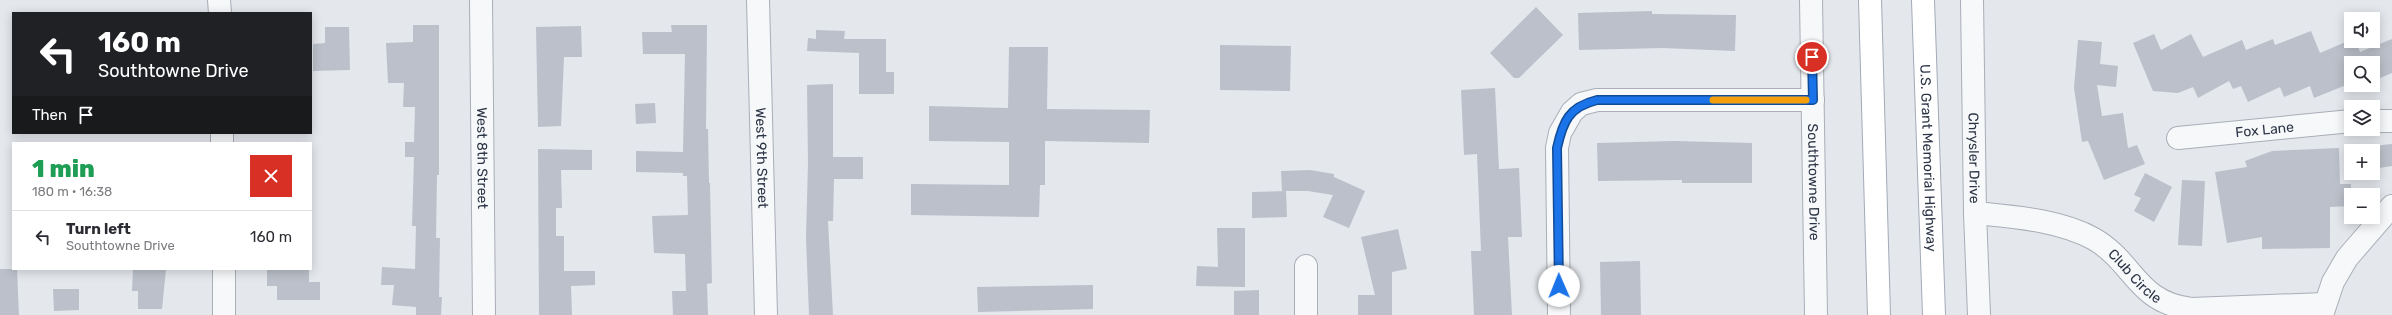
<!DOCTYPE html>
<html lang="en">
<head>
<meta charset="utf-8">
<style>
	body { margin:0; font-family:Rubik,sans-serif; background:#f2f2f3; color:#2b2b33; height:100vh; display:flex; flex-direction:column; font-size:15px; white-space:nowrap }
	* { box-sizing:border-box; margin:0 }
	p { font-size:13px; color:#7c7c81 }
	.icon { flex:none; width:22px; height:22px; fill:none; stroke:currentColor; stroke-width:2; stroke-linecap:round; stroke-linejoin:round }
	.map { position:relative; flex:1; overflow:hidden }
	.drawer { position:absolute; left:12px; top:142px; width:300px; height:128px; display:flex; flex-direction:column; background:#fff; border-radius:0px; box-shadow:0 2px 10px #0003 }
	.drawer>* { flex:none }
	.banner { position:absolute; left:12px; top:12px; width:300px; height:122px; border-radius:0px; box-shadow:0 2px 10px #0003; background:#202124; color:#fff; overflow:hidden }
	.controls { position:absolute; left:2344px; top:12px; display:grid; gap:8px }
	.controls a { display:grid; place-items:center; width:36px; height:36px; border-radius:0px; background:#fff; box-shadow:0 2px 10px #0003; font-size:20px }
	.pin { position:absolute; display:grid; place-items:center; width:34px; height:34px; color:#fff; margin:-17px; border:2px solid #fff; border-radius:50%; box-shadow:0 1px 4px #0007 }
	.me { position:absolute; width:44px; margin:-22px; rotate:359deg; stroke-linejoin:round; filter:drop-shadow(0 0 3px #0008) }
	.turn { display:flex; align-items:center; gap:14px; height:84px; padding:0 20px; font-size:18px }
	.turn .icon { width:52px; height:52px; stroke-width:2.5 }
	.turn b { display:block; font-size:28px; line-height:34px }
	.then { display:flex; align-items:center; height:38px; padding:0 20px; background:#0003; gap:8px; font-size:15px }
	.round { display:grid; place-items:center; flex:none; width:42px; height:42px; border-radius:0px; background:#f2f2f3 }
	.head { display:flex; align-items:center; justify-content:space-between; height:68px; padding:0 20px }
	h1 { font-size:24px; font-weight:800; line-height:30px; color:#1e9e55 }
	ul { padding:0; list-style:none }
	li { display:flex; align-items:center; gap:12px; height:52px; padding:0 20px; border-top:1px solid #e1e1e2 }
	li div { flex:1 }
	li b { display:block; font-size:15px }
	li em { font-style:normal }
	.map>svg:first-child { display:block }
	.building { fill:#bbc0ca }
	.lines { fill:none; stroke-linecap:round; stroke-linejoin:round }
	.minor-casing { stroke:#a9aeb7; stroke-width:24 }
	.major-casing { stroke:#a3abb8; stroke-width:24 }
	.minor { stroke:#f7f8fa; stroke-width:22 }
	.major { stroke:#fff; stroke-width:22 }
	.route-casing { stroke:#114b97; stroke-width:10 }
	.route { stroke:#1a73e8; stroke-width:7 }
	.slow { stroke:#f59e0b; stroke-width:7 }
	.labels { text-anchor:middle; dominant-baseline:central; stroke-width:3.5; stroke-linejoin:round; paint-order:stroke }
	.street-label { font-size:14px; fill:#2b3445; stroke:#f4f6f9 }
</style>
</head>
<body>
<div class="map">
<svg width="2392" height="315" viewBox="0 0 2392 315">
	<rect width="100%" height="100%" fill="#e4e7ec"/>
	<path class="building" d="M1536,7l27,28 -44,43h-5l-24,-25z
		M1652,11v3l84,1 -1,36 -72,-3 -84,2 -1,-37z
		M413,25h26v150h-2l-1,63h4l-1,59h3l-1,18h-25v-8l-24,-2 2,-20h-13l1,-18 33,2 1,-43h-4l2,-69h-9v-15h9l1,-35h-12l1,-24h-16l-2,-40 27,-1z
		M671,25h36l-1,104h2l1,54h1l2,100 -5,1 1,31h-35l-1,-24h14l-1,-37 -31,-1 -2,-37 36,-1 -1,-39h-4v-3l-47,-1v-21l47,1 2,-98h-42l-1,-22h30z
		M581,26l1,31h-18l-3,69 -23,1 -2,-100z
		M325,27h24l1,43 -37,1v-27l12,-1z
		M816,30l29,1 -1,8h42v33h8v22h-35v-41l-52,-2 1,-13 8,1z
		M2311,31l9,22 28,-12h8l4,11 32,-13v34l-19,8v-18h-22v20l-37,15 -4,-12 -26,11 -4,-10 -32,15 -7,-16 -8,3 -4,-8 -31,17 -5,-11 -15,6 -25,-2 -20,-48 21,-9 7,16 30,-16 12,23 39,-17 4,10 27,-11 2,6z
		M2078,40l24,2 -2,22 18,2 -2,21 -19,-2 5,31 21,-3 5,35 9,-3 8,19 -41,16 -16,-39 -6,1 -8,-54z
		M1220,45l71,1 -1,45 -70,-1z
		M1009,47h39l-1,62 103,1 -1,33 -104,-2v44h-5l-1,32 -128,-2v-31l98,1v-43l-80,-1v-35l79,2z
		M833,84v73h30v22h-29l-1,42h-5l5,94h-24l-3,-77 2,-75 -1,-78z
		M1495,88l4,81 20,-1 3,69h-14l4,78h-38l-3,-64h10l-4,-97 -13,1 -3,-65z
		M655,103l1,20 -20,1 -1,-20z
		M1673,141l79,2v40h-70v-3l-84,1 -1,-38z
		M2392,144v22l-19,3v-23z
		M2339,148l1,36h11v22l-21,1v41l-68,1v-12l-35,6 -12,-71 32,-5 -2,-6 27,-10z
		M538,149l54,1v20h-31l1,38h-6v28h8v35h31v14l-24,1 1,29h-33z
		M1310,170l24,4v3l31,14 -16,37 -26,-11 10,-22 -25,-4h-26l-1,-20z
		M2145,173l27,14 -18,35 -20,-11 7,-13 -7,-3z
		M2182,180l23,1 -3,65 -24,-1z
		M1286,191l1,26 -35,1v-26z
		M1217,228h28v59l-49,-1 1,-20 21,1z
		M1398,229l9,40 -15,3v43h-34v-20h17l-14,-58z
		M1640,261l1,54h-40l-1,-53z
		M0,269h17l2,46h-19z
		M133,269h33l-4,40h-24v-18h-6z
		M267,269h42v13h11v18h-43v-14h-10z
		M1093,285v24l-115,3 -1,-25z
		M53,289h26v21l-25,1z
		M1259,290v25h-25v-24z"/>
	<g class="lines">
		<defs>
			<g id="minor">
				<path d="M219,0l1,13"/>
				<path id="s1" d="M481,0l3,315"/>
				<path id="s2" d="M758,0l8,315"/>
				<path id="s3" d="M1811,0l5,315"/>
				<path id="s4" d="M1972,0l3,213 4,102"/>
				<path d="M2373,121h19"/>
				<path d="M222,133v10"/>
				<path id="s5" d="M2178,138l173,-17"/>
				<path id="s6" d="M1975,213c39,4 85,7 119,26 41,24 42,63 97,70l134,-5"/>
				<path d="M224,269v46"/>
				<path d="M1306,315v-49"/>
				<path d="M1559,315l-2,-167 3,-15 12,-21 9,-8 16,-4h216"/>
				<path d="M2322,315l11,-33 14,-24 45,-52"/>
			</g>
			<g id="major">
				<path d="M1870,0l9,315"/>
				<path id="s7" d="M1923,0l11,315"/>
			</g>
		</defs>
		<use href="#minor" class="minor-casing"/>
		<use href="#major" class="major-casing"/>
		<use href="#minor" class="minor"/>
		<use href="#major" class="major"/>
	</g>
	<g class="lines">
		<defs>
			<path id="route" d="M1559,286l-2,-138c6,-27 12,-41 40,-48h216l-1,-43"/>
		</defs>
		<use href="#route" class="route-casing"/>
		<use href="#route" class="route"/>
		<path class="slow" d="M1713,100h93"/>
	</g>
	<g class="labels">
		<g class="street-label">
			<text stroke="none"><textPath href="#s5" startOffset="87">Fox Lane</textPath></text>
			<text stroke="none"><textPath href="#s1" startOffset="158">West 8th Street</textPath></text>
			<text stroke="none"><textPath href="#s2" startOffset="158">West 9th Street</textPath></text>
			<text stroke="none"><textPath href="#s7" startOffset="158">U.S. Grant Memorial Highway</textPath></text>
			<text stroke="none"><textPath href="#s4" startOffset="158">Chrysler Drive</textPath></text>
			<text stroke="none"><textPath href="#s3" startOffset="182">Southtowne Drive</textPath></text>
			<text stroke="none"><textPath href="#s6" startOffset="178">Club Circle</textPath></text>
		</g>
	</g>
</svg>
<div class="controls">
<a><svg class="icon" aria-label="sound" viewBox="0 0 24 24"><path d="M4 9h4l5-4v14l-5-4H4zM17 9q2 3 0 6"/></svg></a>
<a><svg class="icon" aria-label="search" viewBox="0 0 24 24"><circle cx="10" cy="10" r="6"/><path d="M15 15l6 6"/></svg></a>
<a><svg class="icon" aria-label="layers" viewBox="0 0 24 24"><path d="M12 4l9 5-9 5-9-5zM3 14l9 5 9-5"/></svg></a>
<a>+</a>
<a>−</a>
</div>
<div class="pin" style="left:1812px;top:57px;background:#d93025"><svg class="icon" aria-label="arrive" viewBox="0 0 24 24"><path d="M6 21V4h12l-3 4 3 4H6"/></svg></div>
<svg class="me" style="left:1559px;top:286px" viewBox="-20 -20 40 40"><circle r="19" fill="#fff"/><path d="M0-13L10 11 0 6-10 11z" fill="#1a73e8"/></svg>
<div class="banner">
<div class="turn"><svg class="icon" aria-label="left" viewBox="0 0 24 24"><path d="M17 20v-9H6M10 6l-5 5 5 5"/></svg><div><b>160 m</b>Southtowne Drive</div></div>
<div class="then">Then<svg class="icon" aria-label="arrive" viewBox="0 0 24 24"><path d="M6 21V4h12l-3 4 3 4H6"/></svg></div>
</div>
<section class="drawer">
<div class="head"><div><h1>1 min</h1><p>180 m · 16:38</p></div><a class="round" style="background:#d93025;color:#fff"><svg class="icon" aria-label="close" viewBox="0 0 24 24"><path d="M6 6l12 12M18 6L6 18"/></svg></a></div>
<ul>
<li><svg class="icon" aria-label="left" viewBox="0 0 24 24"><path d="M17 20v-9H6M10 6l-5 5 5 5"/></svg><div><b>Turn left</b><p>Southtowne Drive</p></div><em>160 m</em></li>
</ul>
</section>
</div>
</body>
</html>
